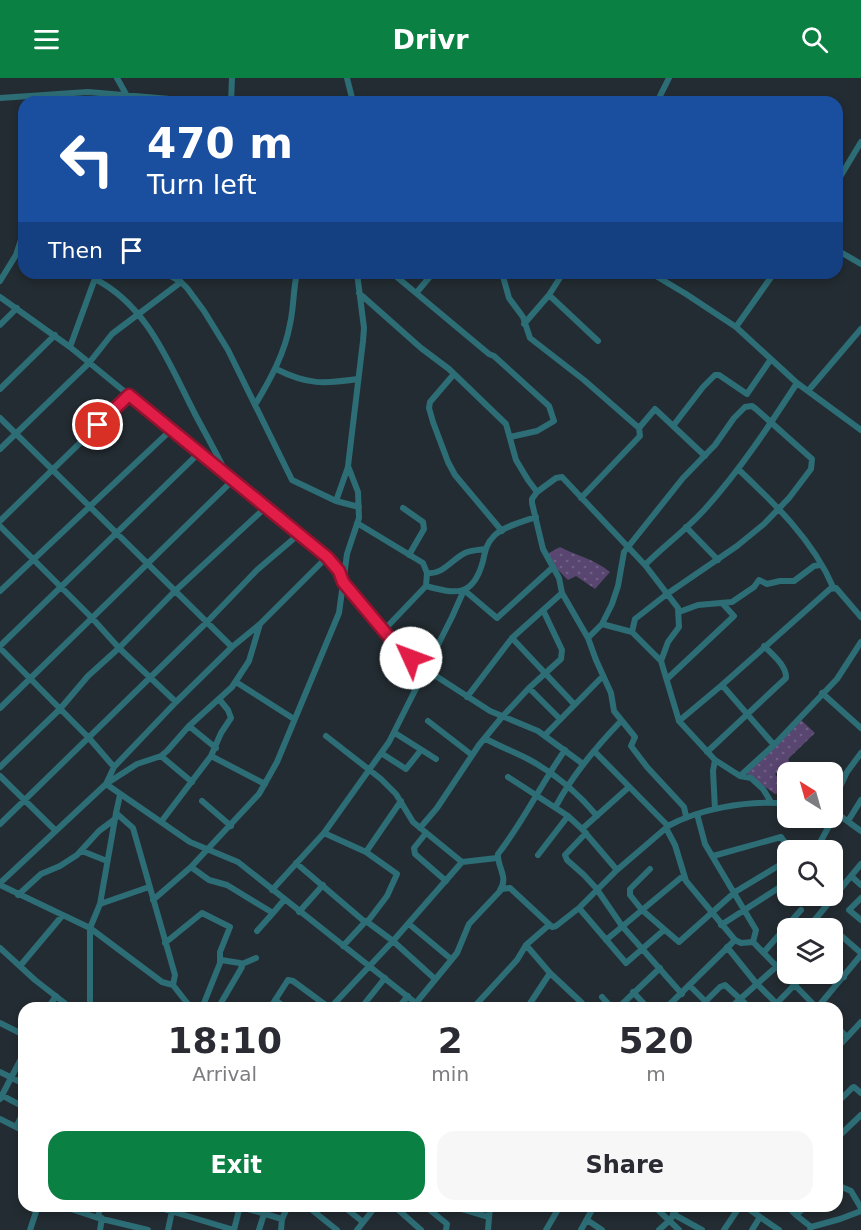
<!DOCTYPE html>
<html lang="en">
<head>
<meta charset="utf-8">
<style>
	body { margin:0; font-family:"DejaVu Sans",sans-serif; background:#f7f7f7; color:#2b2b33; height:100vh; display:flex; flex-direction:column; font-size:22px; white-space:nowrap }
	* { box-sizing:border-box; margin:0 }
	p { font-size:20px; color:#7c7c81 }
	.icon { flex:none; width:33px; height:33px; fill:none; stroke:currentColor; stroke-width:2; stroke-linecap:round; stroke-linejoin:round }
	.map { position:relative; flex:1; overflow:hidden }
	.panel { position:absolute; left:18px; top:924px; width:825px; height:210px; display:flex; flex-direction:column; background:#fff; border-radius:18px; box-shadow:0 3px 9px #0003 }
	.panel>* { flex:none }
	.hud { position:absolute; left:18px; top:18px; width:825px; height:183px; border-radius:18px; box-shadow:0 3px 9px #0003; background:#1a4fa0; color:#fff; overflow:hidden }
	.needle { width:39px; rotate:323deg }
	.fabs { position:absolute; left:777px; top:684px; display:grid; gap:12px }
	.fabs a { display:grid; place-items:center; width:66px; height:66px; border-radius:12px; background:#fff; box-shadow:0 3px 9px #0003; font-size:30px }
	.pin { position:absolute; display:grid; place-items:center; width:51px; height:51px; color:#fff; margin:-26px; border:3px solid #fff; border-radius:50%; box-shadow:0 2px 6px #0007 }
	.me { position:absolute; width:66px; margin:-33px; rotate:313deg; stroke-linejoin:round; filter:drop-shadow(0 0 4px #0008) }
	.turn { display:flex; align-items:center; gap:21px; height:126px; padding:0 30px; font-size:27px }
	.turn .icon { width:78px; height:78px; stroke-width:2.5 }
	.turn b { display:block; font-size:42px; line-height:51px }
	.then { display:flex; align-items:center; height:57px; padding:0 30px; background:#0003; gap:12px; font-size:22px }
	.eta { display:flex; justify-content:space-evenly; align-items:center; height:102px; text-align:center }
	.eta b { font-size:36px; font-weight:600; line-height:42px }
	.action { display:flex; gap:12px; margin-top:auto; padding:12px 30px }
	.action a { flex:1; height:69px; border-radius:18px; background:#0b8043; color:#fff; font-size:24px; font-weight:600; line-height:69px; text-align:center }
	.action a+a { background:#f7f7f7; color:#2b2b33 }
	header { display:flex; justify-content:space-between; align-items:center; height:78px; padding:0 30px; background:#0b8043; color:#fff; font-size:27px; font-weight:600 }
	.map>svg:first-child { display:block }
	.green { fill:url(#green-dots) }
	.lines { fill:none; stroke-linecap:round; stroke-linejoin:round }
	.minor { stroke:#2d6d76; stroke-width:6 }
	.route-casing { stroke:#92132f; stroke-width:15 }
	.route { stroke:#e11d48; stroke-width:10 }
</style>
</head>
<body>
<header><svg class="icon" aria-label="menu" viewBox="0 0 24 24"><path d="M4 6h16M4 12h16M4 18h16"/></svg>Drivr<svg class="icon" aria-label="search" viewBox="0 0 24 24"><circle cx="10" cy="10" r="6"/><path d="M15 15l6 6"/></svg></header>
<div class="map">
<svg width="861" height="1152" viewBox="0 0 861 1152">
	<defs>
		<pattern id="green-dots" width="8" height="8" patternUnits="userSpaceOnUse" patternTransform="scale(1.5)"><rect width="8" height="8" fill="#584570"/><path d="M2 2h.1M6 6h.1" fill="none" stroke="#6f5f84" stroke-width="1.8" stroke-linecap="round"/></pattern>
	</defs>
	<rect width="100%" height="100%" fill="#232c32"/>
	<path class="green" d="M560,469c18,9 34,12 50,25l-15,17 -19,-13 -8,4 -17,-17 -2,-10z
		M801,642l14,13 -27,26 2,5 -15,10 12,17v2l-12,1 -29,-21z"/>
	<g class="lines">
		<path class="minor" d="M117,0l10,18
			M347,0l6,24
			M0,20l88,-6 117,10
			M231,24l1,-24
			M657,24l12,-24
			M837,104l24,-40
			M837,172l24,14
			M165,195l16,9 6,6 17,23 24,39 64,130 44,21 12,-34
			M392,195l97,81 5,2 55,50 5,15 -17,10 -27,6
			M502,195l7,25 14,19 7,21 54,42 55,48 16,-19 50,47
			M651,195l35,21 50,33 61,56 64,47
			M95,201c53,27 74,85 100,135 10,19 21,38 30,57
			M0,203l16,-26 8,-24
			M417,214l16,-19
			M359,215l62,55 28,21 57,55 10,36 12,20 9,12 -5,7v4l11,46 16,29 3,15 26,45 8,22 15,33 3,18 21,26 -4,9 16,21 37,40 2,9
			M549,217l49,46
			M0,219l70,50 257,210 12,14 4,11 51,61 31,26 65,42 48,20 45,33
			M524,246l25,-29 14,-22
			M0,247l17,-17
			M736,249l38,-54
			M70,269l27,-74
			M276,291c32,16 47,15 82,10
			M454,296l-24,28 -1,6 4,14 15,40 7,13 47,56
			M0,311l55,-54
			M808,313l53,-62
			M255,327c15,-25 30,-52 35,-81 4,-17 3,-34 7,-51
			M0,340l232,229
			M673,348l30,-39 12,-12h4l28,19 24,-35
			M0,371l89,-86 23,-29 69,-52
			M738,391c36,34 75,71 95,118
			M537,414l19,-14 6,-1 83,88 33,43 1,19 -11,15 -7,19 18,60 36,39 -2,11 2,38
			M581,420l59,-62 -1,-8
			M336,423l23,6
			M403,430l20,14 1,7 -15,26
			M0,443l129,-126
			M357,445l66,40 4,10 -1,13 -42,44
			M0,448l92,92 27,30 57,54
			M686,449l32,33
			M645,487c19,-19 42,-36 60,-56 35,-39 64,-83 92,-126
			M427,495c16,2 25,-14 38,-20 6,-3 14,-3 20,-4
			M426,508c30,8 47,12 57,-25 2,-9 3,-17 11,-25 9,-9 29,-15 42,-19
			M0,513l172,-162
			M679,534l19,-7 34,-3 22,-15 5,-7 8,4 13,-3h14l20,-15 6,-1
			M602,546l30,8 29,29
			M512,560l62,66
			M588,560l14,-14 10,-20 6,-18 6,-34 59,-74 32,-33 19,-27 11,-11 7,-1 4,3 56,50 -1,10 -22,29 -25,26 -27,22 -70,48 -32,25 -3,13
			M0,568l200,-194
			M0,570l89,90 25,29
			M667,601l67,-63 -12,-13
			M236,604l58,37
			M722,607l52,60
			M529,610l31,31
			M822,615l39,35
			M467,619l45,-59 50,-45
			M0,630l233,-228
			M428,643l44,34
			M679,643l43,-36 108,-96 6,-1 25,29
			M189,648l27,22
			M395,655l41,26
			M545,657l58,-59
			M326,658l55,43 15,15 17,28 49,40 -69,79 -27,-20 -23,25
			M486,661c13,7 28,13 42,20 26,14 50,34 69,57
			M594,673l74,75 -2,2 9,17 11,36 49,59 6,3 12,-1 64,66
			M707,674l79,-74c1,-12 -14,-24 -22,-32
			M381,675l25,16 15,-19
			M161,678l31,26
			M211,678l54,28
			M715,682l25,16 11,2 12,11 8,13
			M0,689l60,-58 28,-33 31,-28 55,-56 92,-85
			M0,698l56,55
			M740,698l34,-31 63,-66 24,-37
			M508,699l60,39 14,13 35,41
			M106,706l31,-20 24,-8 6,-5 22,-25 43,-39 17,-26 11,-37 67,-67
			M106,706l8,-17 62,-65 56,-55 28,-23
			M120,717l-4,18 17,15 42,147 -2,10 18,23
			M202,723l29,25
			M832,726l15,-32 14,-19
			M556,728c17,-32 40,-59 65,-85
			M832,732l29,21
			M697,736l8,30 51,86 -3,12
			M848,743l13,-21
			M161,744l50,-66 10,-23 10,-15 -3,-8 -9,-11
			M0,746l206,-201 51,-53 41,-35
			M668,748c31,-17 77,-25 112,-23l8,-5
			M420,750l17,-20 42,-63 23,-28 27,-29 32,-29 1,-9 -19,-40
			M582,751l47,-42
			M324,755l42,19 31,22 -10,22 -19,25
			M426,755l-12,15 1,6 31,27
			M586,755l-21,22 2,5 17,15 12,13 26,38 60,68
			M816,772l20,-37
			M82,773l25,10
			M366,774l35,-51
			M538,777l30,-39
			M713,778l68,-19 9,13
			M462,784l35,-4
			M296,785l69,59
			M191,789l18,13 18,5 46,28 11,-13
			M650,791l-20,20v6l12,15 37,32 56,-50 53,-32
			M851,798l10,9
			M0,805l106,-99 84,58 48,20 184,146
			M0,807l90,43 72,54 11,3
			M272,812l52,-57 65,-91 63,-125 12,-27 33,28 55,-50
			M500,812c9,-13 -3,-23 -2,-36 26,-33 43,-70 67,-104
			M18,817l23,-21 19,-8 17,-11 22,-24 16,-12
			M821,818l6,9
			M861,820l-12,12 12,10
			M153,822l38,-33 68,-73 18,-32 62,-149 8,-59 12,-36 -1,-26 -10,-26 15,-125 1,-13 -7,-55
			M100,826l49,-17
			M579,830l38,-38 49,-42
			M299,834l24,-27
			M409,846l42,35
			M721,847l67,-43
			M808,850l53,-64
			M257,853l16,-18
			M832,857l6,-2 23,20
			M606,862l77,-64
			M165,865l37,-30 28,14 -10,25v11l-18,45
			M526,867l24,28 31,29 2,2 -2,4
			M727,869l29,36 25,25
			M0,870l35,32 36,28
			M764,874l37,-42
			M242,886l14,-6
			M20,888l42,-50
			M832,889l12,10
			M690,908l22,22
			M633,914l15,16
			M602,919l10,11
			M275,922l11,8
			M416,925l41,-50 12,-29 33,-35 8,-1 42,39 4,-1 23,-18 47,55 38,-33
			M776,926l29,-30
			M48,930l8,-12
			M90,930v-80l10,-24 16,-91
			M218,930l24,-41 -2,-4 -19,-3
			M270,930l18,-28 5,1 34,25h5l61,-65 42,38
			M361,930l24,-30
			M398,930l10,-12
			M473,930l44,-48 9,-15 23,-20
			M527,930l23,-35
			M618,930l42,-40
			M666,930l69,-68
			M699,930l21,-21 5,-2 25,23
			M730,930l46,-41 12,-14
			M817,930l44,-53
			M0,945l24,12
			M837,949l10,10
			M837,970l24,-26
			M0,994l24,12
			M1,1017l23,12
			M0,1021l24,-46
			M837,1025l15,-15 2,-1 7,6
			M0,1041l24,12
			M16,1049l8,-16
			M837,1060l24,-23
			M837,1107l14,6 10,17
			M62,1128l36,12 50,12
			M154,1128l80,24
			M238,1128l44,13
			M307,1128l30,24
			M343,1128l20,16
			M394,1128l27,24
			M425,1128l22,18 -1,6
			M452,1128l37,11
			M654,1128l25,24
			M745,1128l15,11
			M787,1128l9,9
			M806,1128l-10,9 15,12
			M673,1136l29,16
			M98,1140l2,-12
			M587,1142l15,10
			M30,1152l8,-24
			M100,1152l2,-12
			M168,1152l5,-24
			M234,1152l6,-24
			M259,1152l5,-16
			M281,1152l1,-11 6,-13
			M357,1152l19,-24
			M488,1152l2,-24
			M546,1152l14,-24
			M581,1152l13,-24
			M659,1152l11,-10 9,-14
			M724,1152l16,-24
			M752,1152l8,-13 19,13
			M810,1152l1,-3 29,-8 21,-8"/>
	</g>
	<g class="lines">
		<defs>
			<path id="route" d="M98,347l31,-30 198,162 12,14 4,11 51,61 17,15"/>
		</defs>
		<use href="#route" class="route-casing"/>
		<use href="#route" class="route"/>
	</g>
</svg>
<div class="fabs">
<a><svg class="needle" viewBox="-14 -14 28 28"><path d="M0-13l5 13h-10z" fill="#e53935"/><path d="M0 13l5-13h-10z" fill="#7c7c81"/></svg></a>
<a><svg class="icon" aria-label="search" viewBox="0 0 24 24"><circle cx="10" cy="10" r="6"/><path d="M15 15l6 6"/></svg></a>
<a><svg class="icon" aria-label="layers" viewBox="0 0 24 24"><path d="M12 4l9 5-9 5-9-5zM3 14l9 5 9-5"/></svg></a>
</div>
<div class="pin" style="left:98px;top:347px;background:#d93025"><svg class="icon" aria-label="arrive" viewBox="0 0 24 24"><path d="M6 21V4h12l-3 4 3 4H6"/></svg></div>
<svg class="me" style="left:411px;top:580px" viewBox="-20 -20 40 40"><circle r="19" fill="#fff"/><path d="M0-13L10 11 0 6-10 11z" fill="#e11d48"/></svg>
<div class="hud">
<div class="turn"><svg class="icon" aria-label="left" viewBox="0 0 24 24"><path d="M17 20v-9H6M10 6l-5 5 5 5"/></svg><div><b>470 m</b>Turn left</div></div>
<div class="then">Then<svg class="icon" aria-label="arrive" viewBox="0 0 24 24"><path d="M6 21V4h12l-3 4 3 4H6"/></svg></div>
</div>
<section class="panel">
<div class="eta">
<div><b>18:10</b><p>Arrival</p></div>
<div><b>2</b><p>min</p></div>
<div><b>520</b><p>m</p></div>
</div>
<div class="action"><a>Exit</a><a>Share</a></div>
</section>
</div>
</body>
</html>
